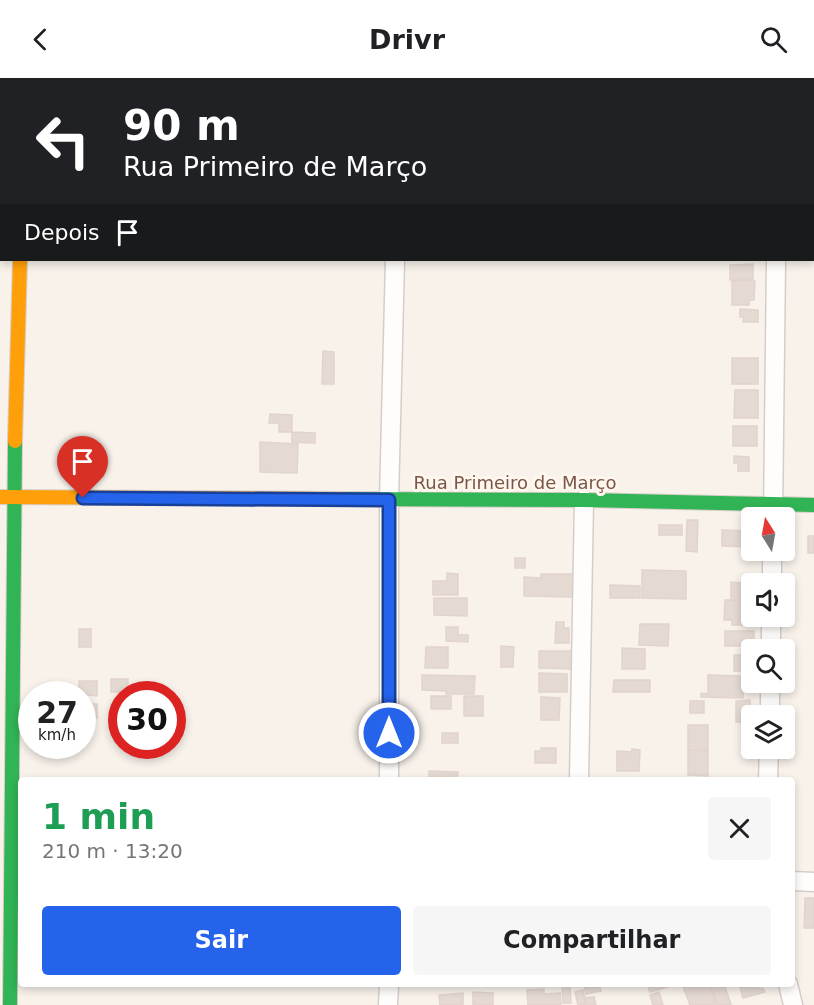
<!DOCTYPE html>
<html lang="pt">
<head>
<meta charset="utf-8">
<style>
	body { margin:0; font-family:"DejaVu Sans",sans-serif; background:#f6f6f6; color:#202124; height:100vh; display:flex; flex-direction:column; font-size:22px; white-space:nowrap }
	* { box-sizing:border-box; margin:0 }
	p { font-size:20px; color:#757577 }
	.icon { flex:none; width:33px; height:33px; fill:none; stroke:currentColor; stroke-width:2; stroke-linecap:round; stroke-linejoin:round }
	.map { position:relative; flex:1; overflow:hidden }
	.sheet { position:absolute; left:18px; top:699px; width:777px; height:210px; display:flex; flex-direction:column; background:#fff; border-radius:6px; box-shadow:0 3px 9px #0003 }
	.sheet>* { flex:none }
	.banner { position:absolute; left:0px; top:0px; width:814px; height:183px; box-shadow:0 3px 9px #0003; background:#202124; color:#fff; overflow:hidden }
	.needle { width:39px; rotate:349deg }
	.tools { position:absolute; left:741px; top:429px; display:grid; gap:12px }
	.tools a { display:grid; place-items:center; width:54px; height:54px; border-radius:6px; background:#fff; box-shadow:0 3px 9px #0003; font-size:30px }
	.speed { position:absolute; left:18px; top:603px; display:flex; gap:12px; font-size:30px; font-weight:700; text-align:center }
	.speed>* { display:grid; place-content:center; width:78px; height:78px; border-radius:50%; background:#fff; box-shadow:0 3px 9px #0003; line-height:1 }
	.speed small { font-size:15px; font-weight:400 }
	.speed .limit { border:9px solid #d22; background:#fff; color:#111 }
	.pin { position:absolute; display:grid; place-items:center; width:51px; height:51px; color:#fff; margin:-62px -26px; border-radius:50% 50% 50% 0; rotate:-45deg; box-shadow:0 0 6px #0007 }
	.pin .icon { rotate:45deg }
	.me { position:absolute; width:66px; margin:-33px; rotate:0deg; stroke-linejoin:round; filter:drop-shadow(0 0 4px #0008) }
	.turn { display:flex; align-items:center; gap:21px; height:126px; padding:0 24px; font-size:27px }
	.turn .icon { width:78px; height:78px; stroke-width:2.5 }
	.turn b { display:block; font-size:42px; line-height:51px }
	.then { display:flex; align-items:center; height:57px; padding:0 24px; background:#0003; gap:12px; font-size:22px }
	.round { display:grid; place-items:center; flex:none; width:63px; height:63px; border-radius:6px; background:#f6f6f6 }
	.headline { display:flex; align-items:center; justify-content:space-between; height:102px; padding:0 24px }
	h1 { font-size:36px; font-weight:800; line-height:45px; color:#1e9e55 }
	.cta { display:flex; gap:12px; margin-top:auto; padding:12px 24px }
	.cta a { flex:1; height:69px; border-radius:6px; background:#2563eb; color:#fff; font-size:24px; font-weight:800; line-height:69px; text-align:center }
	.cta a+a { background:#f6f6f6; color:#202124 }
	header { display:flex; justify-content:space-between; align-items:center; height:78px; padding:0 24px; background:#fff; font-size:27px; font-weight:800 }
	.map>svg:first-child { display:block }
	.building { fill:#e5dad2; stroke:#e1d4cd; stroke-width:1.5 }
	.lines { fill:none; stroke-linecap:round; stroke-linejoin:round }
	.street-casing { stroke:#d7cdc8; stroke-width:21 }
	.fast-casing { stroke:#d8cdc7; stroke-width:16 }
	.slow-casing { stroke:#d8cdc7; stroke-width:16 }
	.street { stroke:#fefdfc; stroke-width:18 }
	.fast { stroke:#30b455; stroke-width:14 }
	.slow { stroke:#ff9f0a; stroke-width:14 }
	.route-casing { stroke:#184099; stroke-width:15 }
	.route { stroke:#2563eb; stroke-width:10 }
	.labels { text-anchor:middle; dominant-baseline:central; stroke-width:6; stroke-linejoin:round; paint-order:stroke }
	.street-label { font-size:18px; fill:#795648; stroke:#fff7ed }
</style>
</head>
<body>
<header><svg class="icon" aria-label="back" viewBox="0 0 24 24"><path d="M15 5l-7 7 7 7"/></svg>Drivr<svg class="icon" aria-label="search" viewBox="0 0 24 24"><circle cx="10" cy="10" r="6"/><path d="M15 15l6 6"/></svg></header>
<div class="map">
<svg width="814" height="927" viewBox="0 0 814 927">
	<rect width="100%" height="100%" fill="#f8f2eb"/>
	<path class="building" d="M753,186v16h-23v-15z
		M732,203h23l-1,19h-5v5h-17z
		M740,231l18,1v12h-15l1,-5h-4z
		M323,273l11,1v32h-12z
		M732,280h26v26h-26z
		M735,312h23v28h-24z
		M270,336l22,1v17h-13v-9h-10z
		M733,348h24v20h-24z
		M292,354l23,1v10l-23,-1z
		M260,364l38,2 -1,29 -37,-1z
		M734,378l15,1v14h-11v-8h-4z
		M687,442h11l-1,32 -11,-1z
		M659,447h23v10h-23z
		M722,452l28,1 -1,16 -27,-1z
		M808,458h6v17h-6z
		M515,480h10v10h-10z
		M642,492l44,1v28l-44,-1z
		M447,495l11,1v21h-25v-14h14z
		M541,496h33l-1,23 -49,-1v-19l17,1z
		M731,504l12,1 -1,17h-11z
		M610,507l30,1v12h-30z
		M434,520h33v18l-33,-1z
		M725,522h17v5h10v11h4v9h-24v-5h-8z
		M556,544h8v6h5v15h-14z
		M640,546h29l-1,22 -29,-1z
		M446,549h12v8h10v7l-22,-1z
		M79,551h12v18h-12z
		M725,553h29v15h-29z
		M501,568l13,1 -1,20h-12z
		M426,569h22v21h-23z
		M622,570l23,1v20h-23z
		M539,573h33v18l-33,-1z
		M734,577h17v16h-17z
		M539,595l28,1v18h-28z
		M422,597l53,1 -1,18h-28v-3l-24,-1z
		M708,597l35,1v22l-42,-1v-4l7,1z
		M111,601h17v13h-17z
		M614,602h36v12h-37z
		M79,603h18v15l-18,-2z
		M431,618h20v13h-20z
		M464,618h19v20h-19z
		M541,619l19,1 -1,22h-18z
		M750,622v8l7,1v7h-5v6h-16v-21z
		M690,623h14v12h-14z
		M82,626h15v14l-15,1z
		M688,647h20v26l-20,-1z
		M442,655h16v10h-16z
		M541,670h15v15h-21v-12h6z
		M632,671l8,1 -1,21h-22v-20l15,1z
		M688,672l20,1v25l-20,-1z
		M429,693l29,1 -1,8h-28z
		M805,820h9v30h-10z
		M584,906h15l2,7 -15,3z
		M647,906h31l-28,8z
		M682,906h27l7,20 -26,1z
		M710,906h14l7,20 -13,1z
		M739,906h19l1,5 4,-1 2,4 -22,6z
		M562,910h8l1,15h-8z
		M544,911v5l16,-1 1,12h-33l-1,-15z
		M583,912l3,15h-8l-3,-13z
		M473,914l20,1v12h-20z
		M659,914l4,13h-10l-3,-10z
		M463,915v12h-23l-1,-10z
		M594,919l2,8h-10l-2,-7z"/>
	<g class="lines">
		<defs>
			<path id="street" d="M24,2v-2
				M399,2v-2
				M778,2v-2
				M813,51h1
				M773,440l3,-258
				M772,506v-34
				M771,572v-34
				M770,638v-34
				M389,702v-280l6,-240
				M579,702l5,-280
				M768,702l1,-32
				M792,803l22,1
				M788,906l5,21
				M388,927l1,-21"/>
			<path id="fast" d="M342,421l242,1 230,5
				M10,927l5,-564"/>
			<path id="slow" d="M15,363l5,-181
				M0,419l342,2"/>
		</defs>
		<use href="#street" class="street-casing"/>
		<use href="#fast" class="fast-casing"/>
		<use href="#slow" class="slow-casing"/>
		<use href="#street" class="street"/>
		<use href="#fast" class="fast"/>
		<use href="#slow" class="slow"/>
	</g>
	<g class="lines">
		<defs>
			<path id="route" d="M83,420l306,2v233"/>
		</defs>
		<use href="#route" class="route-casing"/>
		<use href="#route" class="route"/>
	</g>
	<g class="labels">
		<g class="street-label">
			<text x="515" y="404">Rua Primeiro de Março</text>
		</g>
	</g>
</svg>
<div class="tools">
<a><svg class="needle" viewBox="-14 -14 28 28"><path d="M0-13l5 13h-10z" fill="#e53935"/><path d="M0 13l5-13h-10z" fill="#757577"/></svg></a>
<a><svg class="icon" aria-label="sound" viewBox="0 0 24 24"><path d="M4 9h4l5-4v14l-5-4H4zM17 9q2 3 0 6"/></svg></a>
<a><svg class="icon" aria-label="search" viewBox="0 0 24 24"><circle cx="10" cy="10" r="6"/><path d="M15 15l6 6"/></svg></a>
<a><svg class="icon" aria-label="layers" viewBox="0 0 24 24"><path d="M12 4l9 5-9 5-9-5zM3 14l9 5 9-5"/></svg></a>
</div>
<div class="speed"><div>27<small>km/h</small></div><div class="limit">30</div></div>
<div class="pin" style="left:83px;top:420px;background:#d93025"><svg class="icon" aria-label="arrive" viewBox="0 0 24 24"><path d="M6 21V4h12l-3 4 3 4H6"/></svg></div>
<svg class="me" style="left:389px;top:655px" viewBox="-20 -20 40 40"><circle r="17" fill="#2563eb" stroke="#fff" stroke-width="3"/><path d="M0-11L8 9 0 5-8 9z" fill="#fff"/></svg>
<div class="banner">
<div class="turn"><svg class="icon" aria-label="left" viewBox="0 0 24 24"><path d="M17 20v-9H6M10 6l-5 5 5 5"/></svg><div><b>90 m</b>Rua Primeiro de Março</div></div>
<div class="then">Depois<svg class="icon" aria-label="arrive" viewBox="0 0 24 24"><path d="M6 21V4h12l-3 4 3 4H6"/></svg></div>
</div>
<section class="sheet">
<div class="headline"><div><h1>1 min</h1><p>210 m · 13:20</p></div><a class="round"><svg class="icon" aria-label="close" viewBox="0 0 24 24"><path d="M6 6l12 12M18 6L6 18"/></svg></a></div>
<div class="cta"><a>Sair</a><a>Compartilhar</a></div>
</section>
</div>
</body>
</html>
